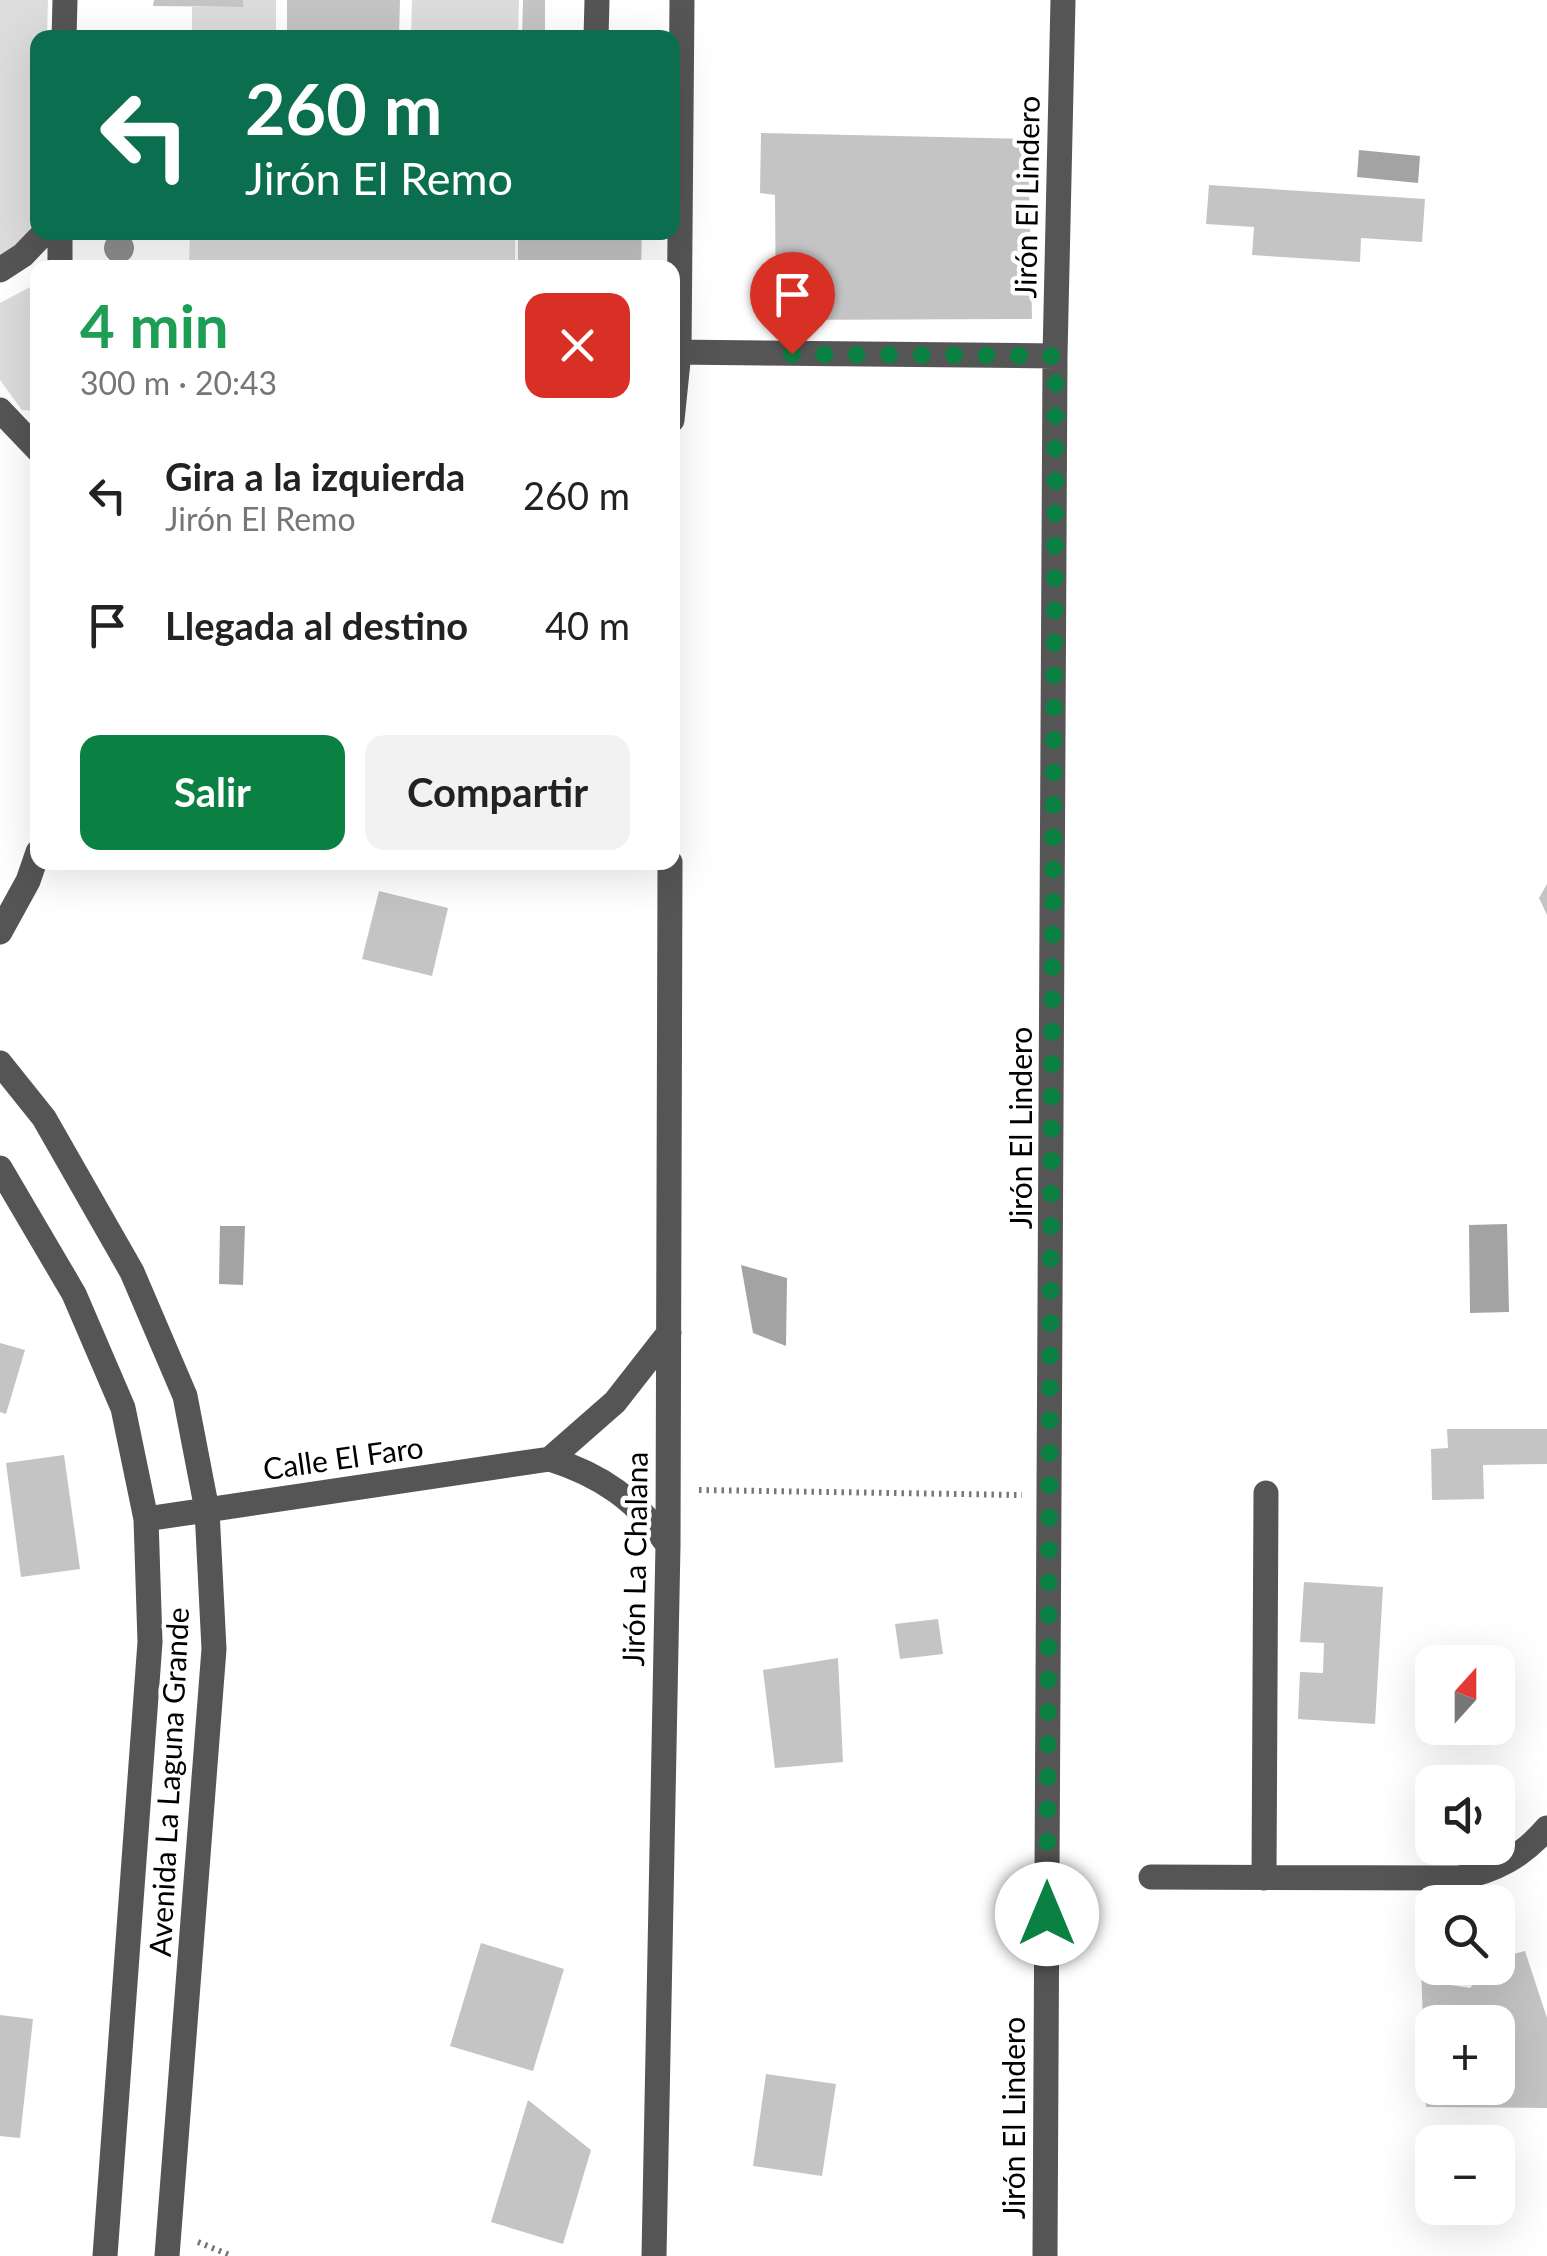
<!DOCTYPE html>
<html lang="es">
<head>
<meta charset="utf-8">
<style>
	body { margin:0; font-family:Lato,sans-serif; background:#f2f2f2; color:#222; height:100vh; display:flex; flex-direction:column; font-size:38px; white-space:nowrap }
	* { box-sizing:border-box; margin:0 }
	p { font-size:32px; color:#767676 }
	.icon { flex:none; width:55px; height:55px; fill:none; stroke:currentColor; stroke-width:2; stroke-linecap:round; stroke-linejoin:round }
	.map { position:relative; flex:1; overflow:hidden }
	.side { position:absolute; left:30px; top:260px; width:650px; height:610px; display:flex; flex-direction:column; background:#fff; border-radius:20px; box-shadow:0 10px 40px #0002 }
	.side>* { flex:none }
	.hud { position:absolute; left:30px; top:30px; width:650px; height:210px; border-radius:20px; box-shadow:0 10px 40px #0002; background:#0b6e4f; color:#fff; overflow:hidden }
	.needle { width:65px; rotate:21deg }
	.buttons { position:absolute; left:1415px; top:1645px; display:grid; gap:20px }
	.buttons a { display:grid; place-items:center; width:100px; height:100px; border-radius:20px; background:#fff; box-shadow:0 10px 40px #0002; font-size:50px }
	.pin { position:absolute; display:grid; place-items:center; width:85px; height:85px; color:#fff; margin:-102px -42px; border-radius:50% 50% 50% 0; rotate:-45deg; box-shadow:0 0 10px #0007 }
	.pin .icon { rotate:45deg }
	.me { position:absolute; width:110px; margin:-55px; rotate:0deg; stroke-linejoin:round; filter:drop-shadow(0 0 8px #0008) }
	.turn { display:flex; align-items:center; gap:35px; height:210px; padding:0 50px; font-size:45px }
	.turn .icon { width:130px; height:130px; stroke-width:2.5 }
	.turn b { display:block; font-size:70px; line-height:85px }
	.round { display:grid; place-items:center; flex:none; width:105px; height:105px; border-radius:20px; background:#f2f2f2 }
	.headline { display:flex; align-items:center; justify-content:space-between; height:170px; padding:0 50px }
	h1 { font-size:60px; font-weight:700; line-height:75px; color:#1e9e55 }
	.action { display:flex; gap:20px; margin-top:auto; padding:20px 50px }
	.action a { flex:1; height:115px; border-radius:20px; background:#0b8043; color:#fff; font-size:40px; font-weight:700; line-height:115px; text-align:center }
	.action a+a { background:#f2f2f2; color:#222 }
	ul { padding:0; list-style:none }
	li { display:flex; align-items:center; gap:30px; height:130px; padding:0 50px }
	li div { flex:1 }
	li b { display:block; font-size:38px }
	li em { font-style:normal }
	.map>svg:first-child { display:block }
	.green { fill:#dcdcdc }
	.water { fill:#a3a3a3 }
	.building { fill:#c4c4c4; fill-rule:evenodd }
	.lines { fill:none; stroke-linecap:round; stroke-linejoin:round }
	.path { stroke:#777; stroke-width:6; stroke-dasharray:2.5 5; stroke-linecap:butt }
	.minor { stroke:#555; stroke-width:25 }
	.tree { fill:#8f8f8f }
	.route { stroke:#0b8043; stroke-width:18; stroke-dasharray:0 32.4 }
	.labels { text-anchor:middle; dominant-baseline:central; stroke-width:9; stroke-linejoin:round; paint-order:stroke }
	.street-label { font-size:30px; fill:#000; stroke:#fff }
</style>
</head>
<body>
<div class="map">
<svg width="1547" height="2256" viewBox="0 0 1547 2256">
	<rect width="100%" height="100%" fill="#fff"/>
	<path class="green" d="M0,0h48l-1,37 -9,1 -1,176 -11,22 -26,28z
		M243,0h33v37l-84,1v-31h50z
		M412,0h107l-1,37h-107z
		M190,233h325v34h-326z
		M30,287l8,6v118l-16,-1 -22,-30v-77z"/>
	<path class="water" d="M1359,150l61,6 -2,27 -61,-6z
		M1507,1224l2,88 -39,1 -1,-88z
		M220,1226h25l-2,59 -24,-1z
		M741,1265l46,13 -1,68 -33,-13z"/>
	<path class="building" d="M154,0h89v7l-90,-1z
		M287,0h113l-1,38h-112z
		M523,0h22v38h-23z
		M761,133l267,6 4,180 -256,1 -1,-125 -15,-2z
		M1209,185l216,14 -3,43 -61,-4 -1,24 -108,-7 2,-28 -48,-3z
		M518,232h124l-1,36h-123z
		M1547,884v31l-8,-17z
		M379,891l69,17 -16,68 -70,-17z
		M0,1343l25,7 -19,64 -6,-2z
		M1447,1429h100v35l-64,1 1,34 -52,1 -1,-51 17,-1z
		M64,1455l16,114 -59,8 -15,-114z
		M1304,1582l79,5 -8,137 -77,-5 2,-47 23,1 1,-30 -24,-1z
		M938,1619l5,35 -43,5 -5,-35z
		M838,1658l5,104 -68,6 -12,-98z
		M481,1943l83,26 -31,102 -83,-25z
		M1525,1951l22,67v90l-121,-1 -5,-141 11,-3v5h9l3,16 26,4 19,-20h9v-10zM1432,2022h66v66h-66z
		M0,2015l33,4 -13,119 -20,-2z
		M766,2074l70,10 -14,92 -69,-10z
		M528,2100l63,50 -28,94 -72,-22z"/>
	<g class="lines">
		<path class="path" d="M699,1490l323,5
			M198,2242l34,14"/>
		<path class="minor" d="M64,38l1,-38
			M596,38l1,-38
			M60,268v-36
			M0,270l23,-15 22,-23
			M672,352l383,4
			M0,410l38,40
			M672,420l7,-68 3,-352
			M0,932l28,-51 10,-29
			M0,1063l44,55 88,154 53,124 22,114 7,139 -47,607
			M0,1168l74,126 49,114 23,111 4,123 -45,614
			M550,1459l65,-57 54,-69
			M146,1519l404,-60c51,16 87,41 118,86
			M1151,1877l308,1c36,-7 64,-22 88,-50
			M1264,1878l2,-385
			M654,2256l14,-711 2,-683
			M1045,2256l10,-1900 8,-356"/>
	</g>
	<circle class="tree" cx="119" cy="248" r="15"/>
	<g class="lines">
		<path class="route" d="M792,354l264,2 -9,1558"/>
	</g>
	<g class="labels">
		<g class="street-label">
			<text transform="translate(1026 197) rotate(-89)">Jirón El Lindero</text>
			<text transform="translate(1020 1128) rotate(-90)">Jirón El Lindero</text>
			<text transform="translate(343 1457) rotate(-8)">Calle El Faro</text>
			<text transform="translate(634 1559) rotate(-89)">Jirón La Chalana</text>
			<text transform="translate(168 1782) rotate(-87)">Avenida La Laguna Grande</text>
			<text transform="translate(1013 2118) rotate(-90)">Jirón El Lindero</text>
		</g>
	</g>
</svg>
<div class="buttons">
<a><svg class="needle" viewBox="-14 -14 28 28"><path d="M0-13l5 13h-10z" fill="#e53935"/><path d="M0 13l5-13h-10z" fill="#767676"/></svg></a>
<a><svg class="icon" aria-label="sound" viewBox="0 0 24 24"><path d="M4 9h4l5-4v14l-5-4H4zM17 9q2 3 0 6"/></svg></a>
<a><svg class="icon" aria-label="search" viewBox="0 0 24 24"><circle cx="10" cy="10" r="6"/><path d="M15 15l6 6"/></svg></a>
<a>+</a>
<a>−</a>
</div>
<div class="pin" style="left:792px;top:354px;background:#d93025"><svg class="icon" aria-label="arrive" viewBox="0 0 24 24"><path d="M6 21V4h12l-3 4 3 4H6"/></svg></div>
<svg class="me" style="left:1047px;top:1914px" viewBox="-20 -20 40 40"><circle r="19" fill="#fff"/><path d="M0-13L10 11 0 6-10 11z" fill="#0b8043"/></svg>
<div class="hud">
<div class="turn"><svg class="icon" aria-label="left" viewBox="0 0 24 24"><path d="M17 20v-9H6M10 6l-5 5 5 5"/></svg><div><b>260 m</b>Jirón El Remo</div></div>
</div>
<section class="side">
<div class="headline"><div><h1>4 min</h1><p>300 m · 20:43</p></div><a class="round" style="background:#d93025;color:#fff"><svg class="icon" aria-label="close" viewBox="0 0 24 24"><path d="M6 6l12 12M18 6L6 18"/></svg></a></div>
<ul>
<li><svg class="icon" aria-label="left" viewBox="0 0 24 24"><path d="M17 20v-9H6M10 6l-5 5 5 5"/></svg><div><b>Gira a la izquierda</b><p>Jirón El Remo</p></div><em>260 m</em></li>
<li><svg class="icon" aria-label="arrive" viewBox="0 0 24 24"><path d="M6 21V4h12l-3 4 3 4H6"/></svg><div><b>Llegada al destino</b></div><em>40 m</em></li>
</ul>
<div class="action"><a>Salir</a><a>Compartir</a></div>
</section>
</div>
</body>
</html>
